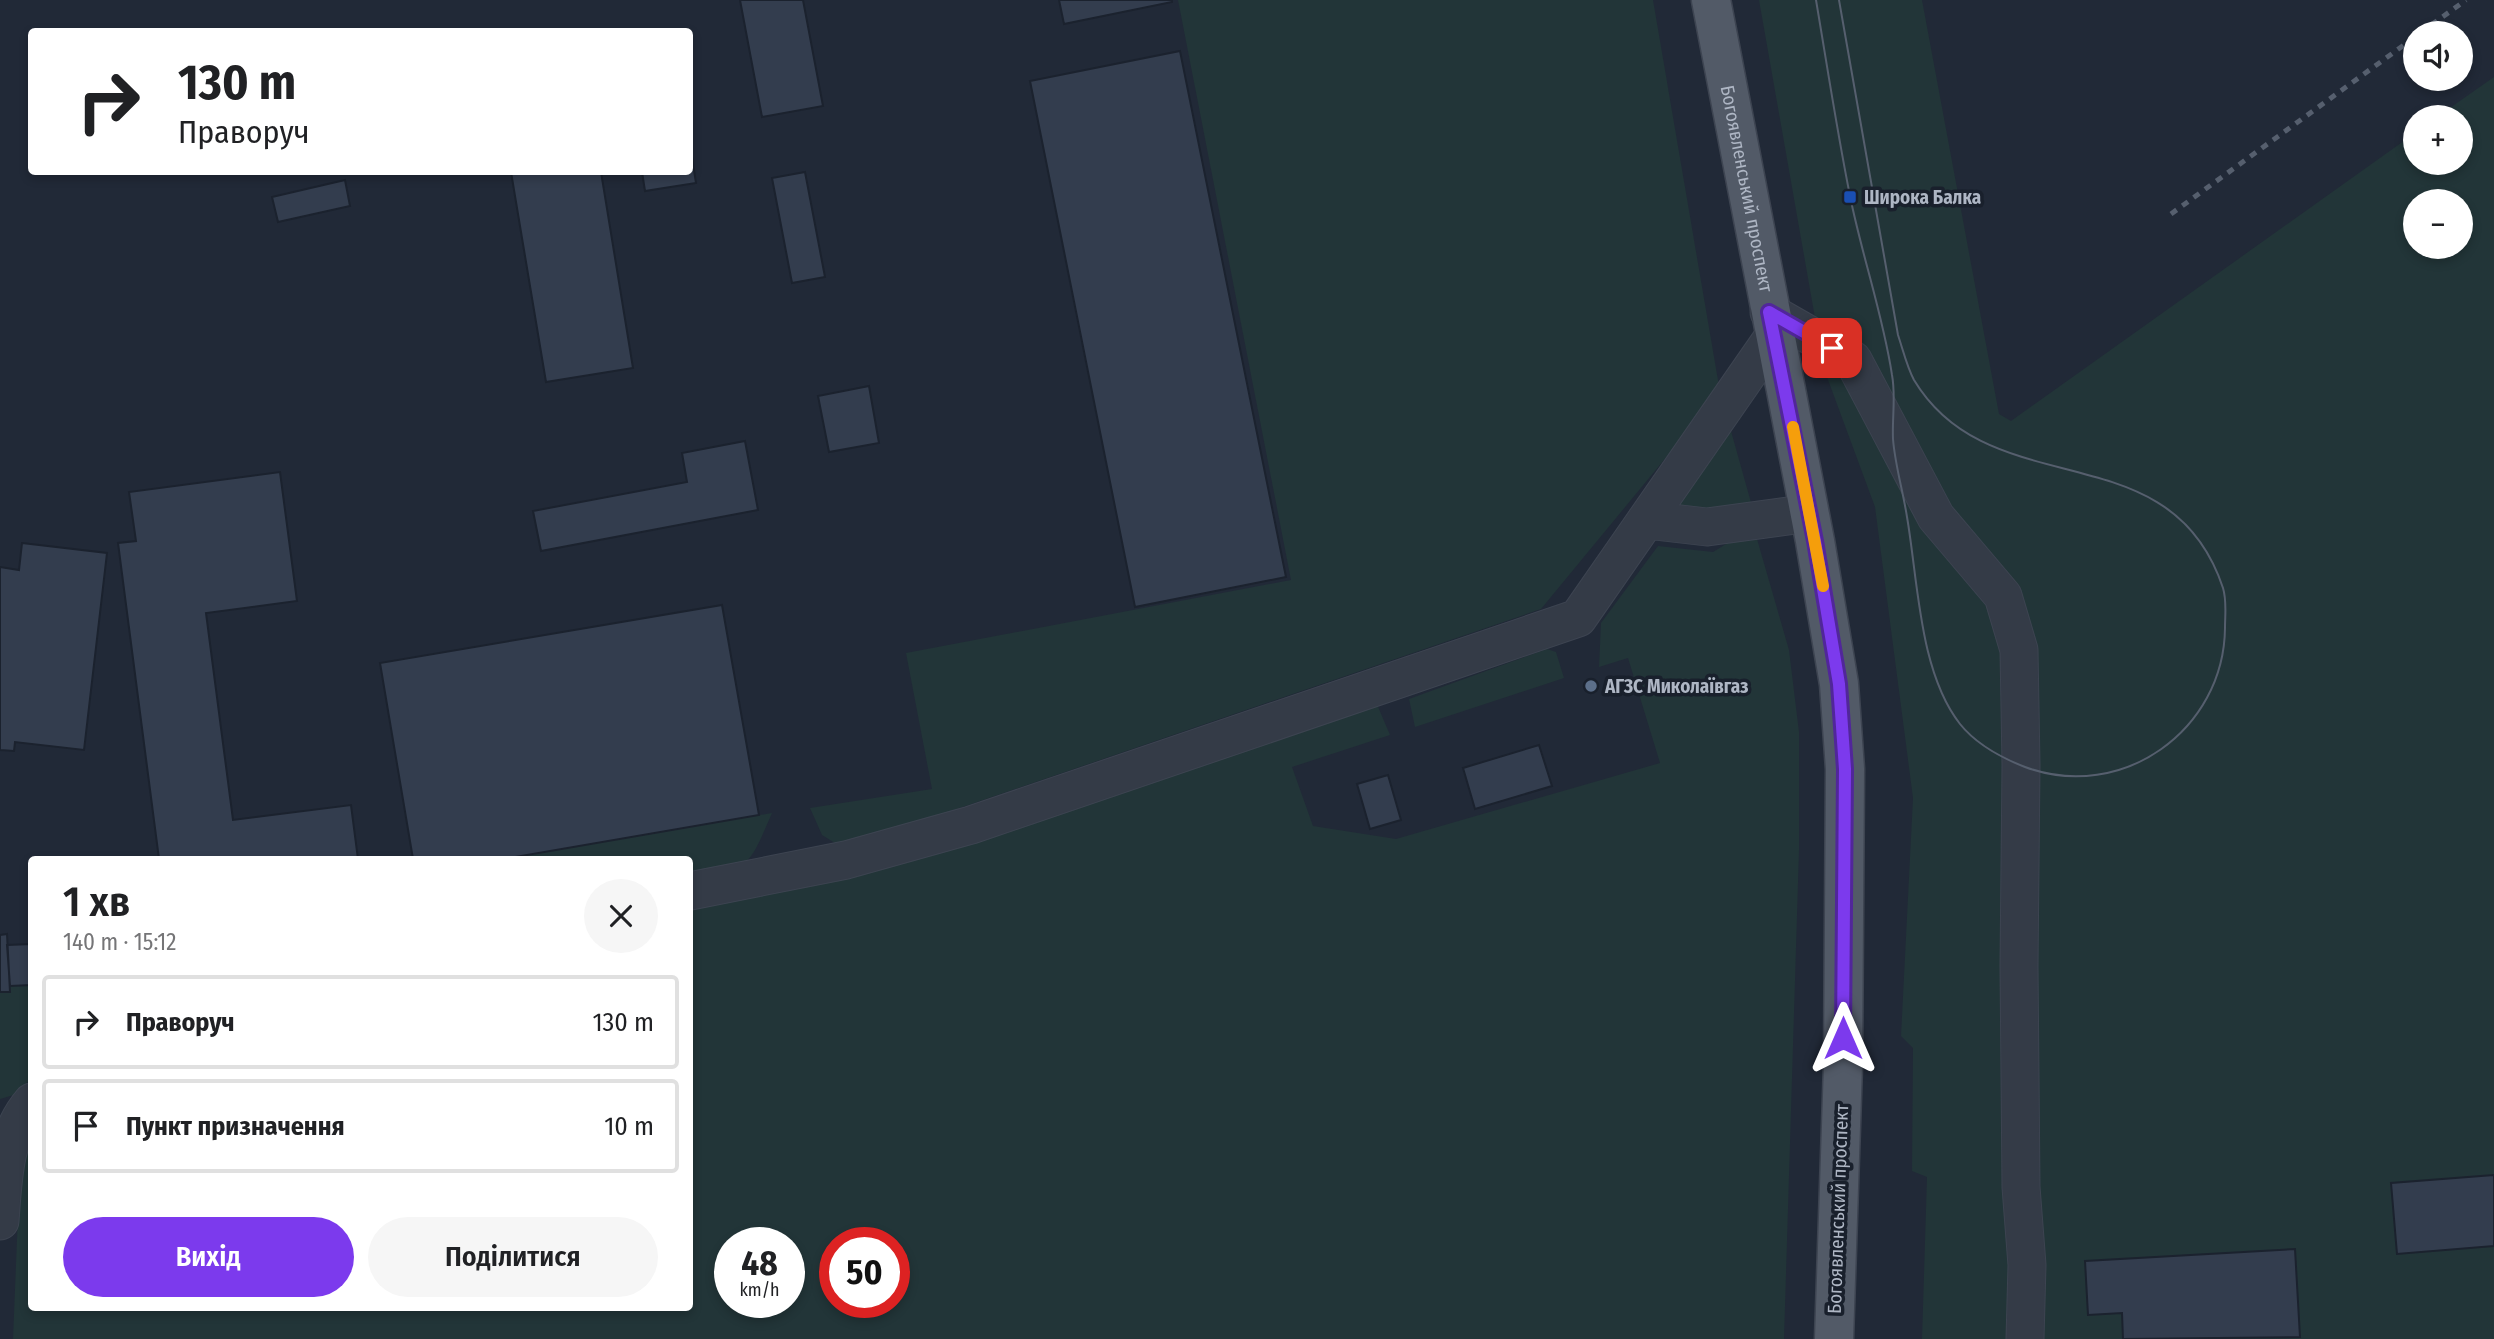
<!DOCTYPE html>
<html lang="uk">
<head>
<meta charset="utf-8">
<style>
	body { margin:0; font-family:"Fira Sans Condensed",sans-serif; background:#f6f6f6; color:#202124; height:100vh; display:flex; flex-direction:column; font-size:26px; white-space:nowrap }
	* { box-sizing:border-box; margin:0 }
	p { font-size:23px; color:#757577 }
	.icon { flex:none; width:38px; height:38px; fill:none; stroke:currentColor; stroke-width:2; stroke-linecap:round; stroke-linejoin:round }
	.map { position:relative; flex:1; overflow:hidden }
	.details { position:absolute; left:28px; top:856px; width:665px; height:455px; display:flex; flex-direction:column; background:#fff; border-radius:7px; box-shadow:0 4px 10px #0003 }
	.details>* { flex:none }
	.guide { position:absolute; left:28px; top:28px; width:665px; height:147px; border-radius:7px; box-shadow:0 4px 10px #0003; background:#fff; color:#202124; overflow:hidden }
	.fabs { position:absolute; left:2403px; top:21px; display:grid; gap:14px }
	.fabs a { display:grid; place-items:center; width:70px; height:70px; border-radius:50%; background:#fff; box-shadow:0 4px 10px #0003; font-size:35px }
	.speed { position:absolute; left:714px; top:1227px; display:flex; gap:14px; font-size:35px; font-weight:700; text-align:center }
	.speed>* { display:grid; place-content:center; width:91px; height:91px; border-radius:50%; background:#fff; box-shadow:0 4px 10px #0003; line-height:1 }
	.speed small { font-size:18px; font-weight:400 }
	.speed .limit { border:10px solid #d22; background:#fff; color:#111 }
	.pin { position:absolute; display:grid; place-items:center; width:60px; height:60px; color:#fff; margin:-30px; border-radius:14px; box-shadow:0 4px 10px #0006 }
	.me { position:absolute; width:77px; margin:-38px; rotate:0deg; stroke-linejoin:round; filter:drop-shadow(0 0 5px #0008) }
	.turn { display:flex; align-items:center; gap:24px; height:147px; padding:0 35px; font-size:32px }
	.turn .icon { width:91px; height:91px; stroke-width:2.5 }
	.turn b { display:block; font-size:49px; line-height:60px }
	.round { display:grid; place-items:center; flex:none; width:74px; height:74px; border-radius:37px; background:#f6f6f6 }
	.head { display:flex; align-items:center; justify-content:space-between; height:119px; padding:0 35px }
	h1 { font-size:42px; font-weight:600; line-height:52px }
	.primary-button { display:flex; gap:14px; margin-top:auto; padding:14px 35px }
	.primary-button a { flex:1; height:80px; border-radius:42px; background:#7c3aed; color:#fff; font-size:28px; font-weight:600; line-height:80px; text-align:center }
	.primary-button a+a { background:#f6f6f6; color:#202124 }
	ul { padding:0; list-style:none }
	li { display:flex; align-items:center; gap:21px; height:94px; margin:0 14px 10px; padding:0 21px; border:4px solid #e0e0e0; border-radius:7px }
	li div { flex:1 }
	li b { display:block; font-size:26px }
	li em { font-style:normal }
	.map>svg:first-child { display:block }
	.green { fill:#223538; fill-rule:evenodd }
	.building { fill:#333d4e; stroke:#1b222e; stroke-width:2 }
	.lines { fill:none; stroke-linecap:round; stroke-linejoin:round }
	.minor-casing { stroke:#3d4451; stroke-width:39 }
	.major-casing { stroke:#3d4451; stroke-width:41 }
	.minor { stroke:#343b47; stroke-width:37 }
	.major { stroke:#525a67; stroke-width:38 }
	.tram { stroke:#565f6e; stroke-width:2 }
	.rail { stroke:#565f6e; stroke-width:5; stroke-dasharray:7 7; stroke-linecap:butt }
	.route-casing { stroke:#51269a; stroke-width:18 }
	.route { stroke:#7c3aed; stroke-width:12 }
	.slow { stroke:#f59e0b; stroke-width:12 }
	.transit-dot { fill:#1a4fb4; stroke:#19202c; stroke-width:2.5 }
	.service-dot { fill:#5c6f8a; stroke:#19202c; stroke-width:2.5 }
	.labels { text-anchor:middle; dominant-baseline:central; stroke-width:7; stroke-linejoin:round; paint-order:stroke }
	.street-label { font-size:19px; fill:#aeb6c4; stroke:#19202c }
	.poi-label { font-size:19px; font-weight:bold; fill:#aeb6c4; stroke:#19202c; text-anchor:start }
</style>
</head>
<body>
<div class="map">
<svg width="2494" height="1339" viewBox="0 0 2494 1339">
	<rect width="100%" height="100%" fill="#212937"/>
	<path class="green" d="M1178,0h475l67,392 -179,217 -698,239 -21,-13 -12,-27 122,-19 -26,-136 385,-73z
		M1759,0h163l77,414 12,7 404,-288v30h45v-46h-23l57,-40v1262h-572l5,-162 -15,-6 1,-123 -12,-12 12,-238 -38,-291 -51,-138zM2415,201h45v46h-45z
		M1726,429l5,2 21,75 -6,4h-72z
		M1755,532l34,118 10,82v118l-15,489h-1771l7,-174 11,-31 1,173h658v-400l686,-205 14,33 -98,32 21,59 83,13 264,-76 -32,-105 -29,9 2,-44 57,-77 55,6 31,-19zM730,1242h59v60h-59zM835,1242h59v60h-59z
		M1547,649l9,3 8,26 -149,49 -6,-28z
		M772,813c-25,58 -21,53 -82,64v-18h-187z
		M31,985v93l-14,16 -17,5v-107h10v-6z"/>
	<path class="building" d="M740,0h63l20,106 -61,11z
		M1059,0h113v2l-108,22z
		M1180,51l106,526 -151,30 -105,-526z
		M690,144l6,39 -51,8 -3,-19h48z
		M511,172h90l32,196 -87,14z
		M805,172l20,105 -33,6 -20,-105z
		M345,180l5,26 -72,16 -6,-25z
		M869,386l10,57 -50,9 -11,-56z
		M745,441l13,69 -217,41 -8,-40 154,-29 -5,-29z
		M280,472l17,129 -91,12 27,207 118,-15 7,54h-199l-41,-316 18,-2 -7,-49z
		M22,543l85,10 -23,197 -69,-8 -1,9 -14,-1v-183l19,3z
		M722,605l37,210 -256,44h-90l-33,-196z
		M1539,745l13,41 -77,23 -12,-41z
		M1388,775l13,45 -31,9 -13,-45z
		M7,934l3,58h-10v-57z
		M32,944v41l-22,1 -3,-41z
		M2494,1175v71l-97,8 -6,-71z
		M2295,1249l5,88 -177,2 -1,-26 -34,2 -3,-54z"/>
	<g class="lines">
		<defs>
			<path id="minor" d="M1769,312l84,48 83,157 67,79 16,54 2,115 -2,201 2,221 6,78 -2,74
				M1646,520l61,7 103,-14
				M690,891l156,-31 125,-35 607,-207 196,-282
				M0,1221c3,-41 4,-87 32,-119"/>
			<g id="major">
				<path id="s1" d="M1711,0l104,541 24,143 6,85 -2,296 -9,274"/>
			</g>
		</defs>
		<use href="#minor" class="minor-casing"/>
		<use href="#major" class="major-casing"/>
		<use href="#minor" class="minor"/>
		<use href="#major" class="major"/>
		<path class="tram" d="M1816,0c11,65 21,131 34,196 12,60 33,119 42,179 4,21 0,43 1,64 2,26 10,52 14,78 11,63 12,155 53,207 16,20 42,34 65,43 97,36 199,-37 200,-139 0,-14 2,-27 -2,-40 -53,-160 -232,-80 -309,-208 -7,-13 -11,-30 -16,-45l-59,-335"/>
		<path class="rail" d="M2420,33l46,-33
			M2171,214l244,-177"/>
	</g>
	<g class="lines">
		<defs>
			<path id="route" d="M1832,348l-63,-36 46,229 24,143 6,85 -2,269"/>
		</defs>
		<use href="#route" class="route-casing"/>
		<use href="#route" class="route"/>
		<path class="slow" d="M1793,427l30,159"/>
	</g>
	<rect class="transit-dot" x="1843" y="190" width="14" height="14" rx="3.5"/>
	<circle class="service-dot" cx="1591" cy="686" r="7"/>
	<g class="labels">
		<g class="street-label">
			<text stroke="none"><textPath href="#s1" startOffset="192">Богоявленський проспект</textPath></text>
			<text transform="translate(1838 1209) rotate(-88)">Богоявленський проспект</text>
		</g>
		<g class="poi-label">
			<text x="1864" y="197">Широка Балка</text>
			<text x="1605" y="686">АГЗС Миколаївгаз</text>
		</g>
	</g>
</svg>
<div class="fabs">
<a><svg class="icon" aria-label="sound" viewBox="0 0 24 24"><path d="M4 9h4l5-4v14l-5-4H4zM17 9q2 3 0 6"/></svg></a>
<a>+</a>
<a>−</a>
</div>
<div class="speed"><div>48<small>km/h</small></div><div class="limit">50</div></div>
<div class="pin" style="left:1832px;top:348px;background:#d93025"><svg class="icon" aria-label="arrive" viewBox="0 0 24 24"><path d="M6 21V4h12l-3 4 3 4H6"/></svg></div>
<svg class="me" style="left:1843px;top:1038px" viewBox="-20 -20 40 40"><path d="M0-17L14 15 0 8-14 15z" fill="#7c3aed" stroke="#fff" stroke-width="4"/></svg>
<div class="guide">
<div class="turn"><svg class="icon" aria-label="right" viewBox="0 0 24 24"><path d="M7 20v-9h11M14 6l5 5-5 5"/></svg><div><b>130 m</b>Праворуч</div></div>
</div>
<section class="details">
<div class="head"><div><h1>1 хв</h1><p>140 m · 15:12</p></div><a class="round"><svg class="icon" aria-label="close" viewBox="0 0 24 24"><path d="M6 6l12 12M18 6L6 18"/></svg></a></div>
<ul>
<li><svg class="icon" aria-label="right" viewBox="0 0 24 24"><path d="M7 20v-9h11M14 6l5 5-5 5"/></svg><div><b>Праворуч</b></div><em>130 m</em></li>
<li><svg class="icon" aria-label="arrive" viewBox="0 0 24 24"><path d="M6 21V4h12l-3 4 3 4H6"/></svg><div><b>Пункт призначення</b></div><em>10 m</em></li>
</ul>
<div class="primary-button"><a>Вихід</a><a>Поділитися</a></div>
</section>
</div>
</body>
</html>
